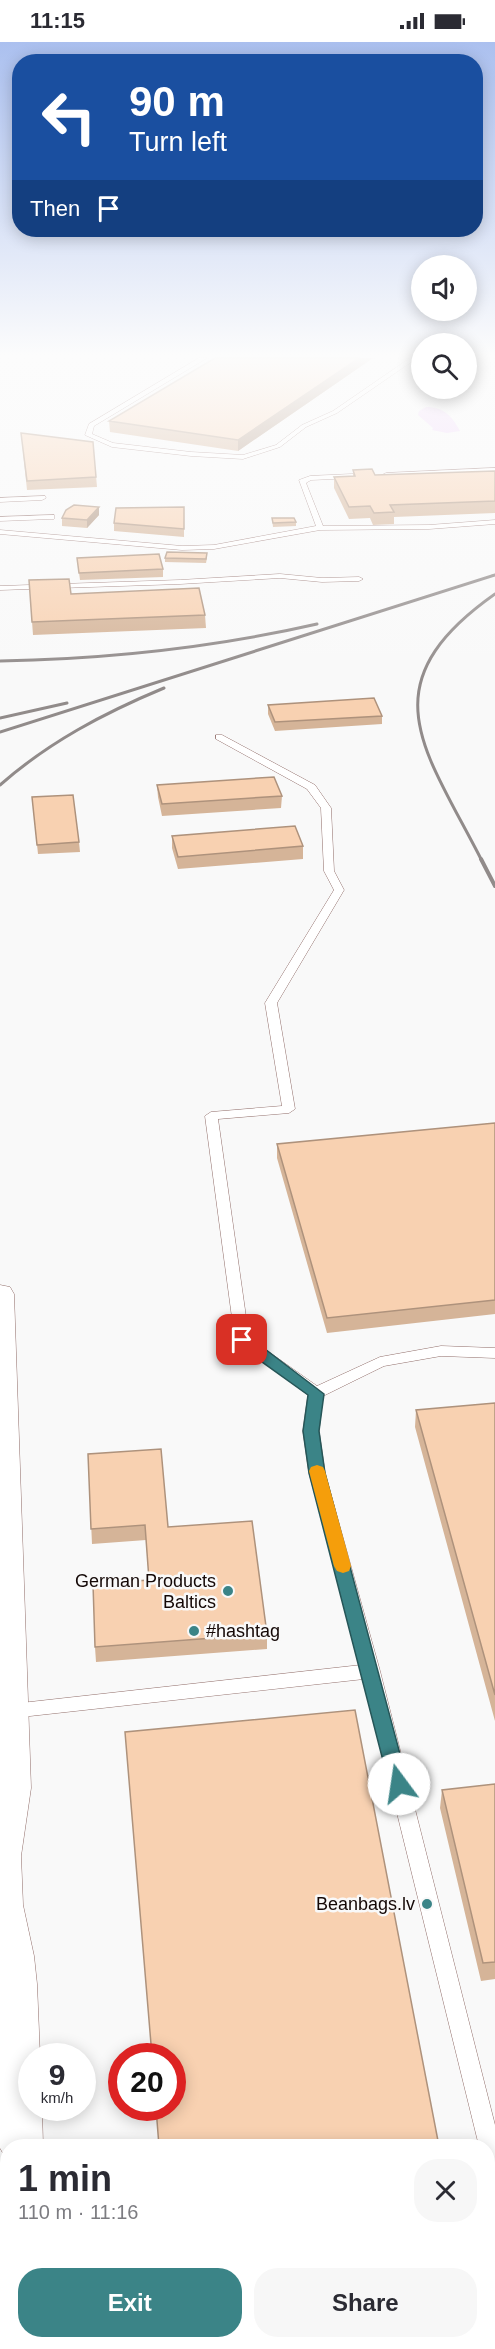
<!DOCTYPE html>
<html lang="en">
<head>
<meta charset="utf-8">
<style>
	body { margin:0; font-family:Helvetica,sans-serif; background:#f7f7f7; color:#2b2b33; height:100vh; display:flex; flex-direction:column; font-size:22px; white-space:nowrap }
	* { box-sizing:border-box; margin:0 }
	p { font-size:20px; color:#7c7c81 }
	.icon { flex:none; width:33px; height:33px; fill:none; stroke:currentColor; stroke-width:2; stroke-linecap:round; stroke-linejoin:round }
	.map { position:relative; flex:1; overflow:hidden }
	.sheet { position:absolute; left:0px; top:2097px; width:495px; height:210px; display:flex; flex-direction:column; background:#fff; border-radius:24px 24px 0 0; box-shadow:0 3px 15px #0003 }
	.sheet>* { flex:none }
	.top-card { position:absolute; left:12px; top:12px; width:471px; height:183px; border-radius:24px; box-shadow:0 3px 15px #0003; background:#1a4fa0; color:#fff; overflow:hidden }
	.fabs { position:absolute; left:411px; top:213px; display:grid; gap:12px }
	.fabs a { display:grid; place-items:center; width:66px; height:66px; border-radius:50%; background:#fff; box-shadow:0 3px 15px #0003; font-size:30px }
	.speed { position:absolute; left:18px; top:2001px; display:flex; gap:12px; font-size:30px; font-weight:700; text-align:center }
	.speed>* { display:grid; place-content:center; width:78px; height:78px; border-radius:50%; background:#fff; box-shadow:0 3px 15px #0003; line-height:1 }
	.speed small { font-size:15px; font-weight:400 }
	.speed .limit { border:9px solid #d22; background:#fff; color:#111 }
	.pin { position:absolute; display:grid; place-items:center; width:51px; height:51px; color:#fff; margin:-26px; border-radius:12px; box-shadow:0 3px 9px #0006 }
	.me { position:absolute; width:66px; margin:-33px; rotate:346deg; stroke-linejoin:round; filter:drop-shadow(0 0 4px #0008) }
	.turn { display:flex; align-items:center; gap:21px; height:126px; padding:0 18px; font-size:27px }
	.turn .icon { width:78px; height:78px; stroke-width:2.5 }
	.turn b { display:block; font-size:42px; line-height:51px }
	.then { display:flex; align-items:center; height:57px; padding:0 18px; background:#0003; gap:12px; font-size:22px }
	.round { display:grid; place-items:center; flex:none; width:63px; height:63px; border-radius:24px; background:#f7f7f7 }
	.headline { display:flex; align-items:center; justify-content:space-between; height:102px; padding:0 18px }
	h1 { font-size:36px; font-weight:700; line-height:45px }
	.primary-button { display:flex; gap:12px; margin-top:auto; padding:12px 18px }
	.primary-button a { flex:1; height:69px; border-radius:24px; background:#3b8487; color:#fff; font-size:24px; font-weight:700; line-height:69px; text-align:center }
	.primary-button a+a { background:#f7f7f7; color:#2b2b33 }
	.status { display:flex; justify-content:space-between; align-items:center; height:42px; padding:0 30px; background:#fff; direction:ltr }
	.status svg { height:16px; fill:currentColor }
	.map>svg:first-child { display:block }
	.water { fill:#f0d2fa }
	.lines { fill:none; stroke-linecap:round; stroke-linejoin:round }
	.lane-casing { stroke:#926f6b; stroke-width:1 }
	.street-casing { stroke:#926f6b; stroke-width:1 }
	.lane { fill:#fff; fill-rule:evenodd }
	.street { fill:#fff; fill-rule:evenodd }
	.rail-far2 { stroke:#918b8a; stroke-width:2 }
	.rail-far1 { stroke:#918b8a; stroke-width:3 }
	.rail { stroke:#918b8a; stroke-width:4 }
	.wall { fill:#d5b498 }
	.shaded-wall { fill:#ae927c }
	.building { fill:#f8d1b1; stroke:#ae927c; stroke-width:1.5 }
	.route { fill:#3b8487; stroke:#265658; stroke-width:1.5 }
	.slow { fill:#f59e0b }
	.poi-dot { fill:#3b8487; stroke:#f9f9f9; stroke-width:2 }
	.labels { text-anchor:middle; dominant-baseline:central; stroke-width:5; stroke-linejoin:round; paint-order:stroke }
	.near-poi-label { font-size:18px; fill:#140806; stroke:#f9f9f9; text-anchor:end }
</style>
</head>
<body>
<div class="status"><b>11:15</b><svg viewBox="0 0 49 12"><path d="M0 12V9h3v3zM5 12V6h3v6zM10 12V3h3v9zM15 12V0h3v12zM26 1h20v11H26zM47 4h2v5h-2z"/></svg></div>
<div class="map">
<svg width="495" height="2307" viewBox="0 0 495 2307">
	<rect width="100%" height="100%" fill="#f9f9f9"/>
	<path class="water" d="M426,365c18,0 26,9 34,24l-13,2 -15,-3 1,-2 -15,-13 1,-4z"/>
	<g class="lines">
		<defs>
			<path id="lane" d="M199,316h8l-113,68 -2,8 21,9 78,9 52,3 33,-10 26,-20 31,-14 77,-53h7l-80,55 -31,14 -26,20 -37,12 -52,-3 -79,-9 -27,-12 4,-11z
				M495,426v4l-109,5 -4,-2 4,-2z
				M352,432h3v4l-44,2 -5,3 17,43 106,-1 66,-5v4l-66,5 -109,1 -106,19 -32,1 -182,-16v-4l182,16 32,-1 102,-19 -17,-46 11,-4z
				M45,454l1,2 -4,2 -42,2v-4z
				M54,473v4h-3l-51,2v-4z
				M280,532l42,4 37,-1 4,2 -4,2 -37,1 -42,-4 -100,6 -180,6v-4l180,-6z
				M216,693h6l93,50 16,23 3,63 10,19 -67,113 18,106 -6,4 -71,6 31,219 68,48 63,-29 61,-11 54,2v10l-54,-2 -57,10 -61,30 -4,35 6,42 55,198 115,454v54l-7,-3v-30h-9l-115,-467 -352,39 -6,-2 -3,-5 3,-5 6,-2 349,-39 -52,-192 -6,-42 5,-36 -73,-55 -30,-224 6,-4 71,-6 -17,-103 69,-113 -10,-19 -3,-63 -14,-19 -91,-50z"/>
			<path id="street" d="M0,1243l10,2 4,7 17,494 -10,68 2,49 11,51 3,28 3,72h-8v52h10l1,38h-35v16l-8,-14z
				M8,2286v14h40l2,7h-48v-7z"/>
		</defs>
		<use href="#lane" class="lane-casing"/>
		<use href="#street" class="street-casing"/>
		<use href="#lane" class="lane"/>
		<use href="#street" class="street"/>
		<path class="rail-far2" d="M491,534l4,-1"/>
		<path class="rail-far1" d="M0,619c107,-2 212,-13 317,-37
			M0,676l67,-15
			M0,690l495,-157
			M0,743c49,-43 104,-72 164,-97
			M482,819c-57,-112 -116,-176 13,-267"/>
		<path class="rail" d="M481,817l14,27"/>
	</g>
	<path class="wall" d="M215,316h158l-135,93 -128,-19 -1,-11z
		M21,391l72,9 4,45 -70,3z
		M353,428l22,5 120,-4v42l-101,4v7l-21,1 -3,-7 -21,1 -15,-31v-11l19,-1z
		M184,465v30l-70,-6v-8z
		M99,473l-12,13 -25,-2v-8z
		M272,476l24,4v4l-23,1z
		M77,516l86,11v8l-83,3z
		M165,516h42l-1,5 -41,-1z
		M29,538l42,14 134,21 1,13 -173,7z
		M268,663l114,11v8l-107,7 -7,-17z
		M157,743l125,11 -1,12 -119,8 -4,-19z
		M32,755l47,45 1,10 -42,2z
		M172,794l131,10v13l-125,10 -6,-21z
		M495,1081v191l-168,19 -50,-175v-14z
		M495,1361v318l-80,-294 1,-17z
		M88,1412l80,73 99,107v15l-171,13 -1,-15 54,-67 -3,-40 -54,4z
		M495,1742v195l-14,2 -41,-173 2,-18z"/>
	<path class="shaded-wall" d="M359,316h14l-135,93v-11z
		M99,465v8l-12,13v-8z"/>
	<path class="building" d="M215,316h144l-121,82 -129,-19z
		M21,391l72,9 3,35 -69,4z
		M372,427l3,6 120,-4v30l-105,4 4,7 -20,1 -4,-7 -21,1 -15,-30 21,-1 -2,-6z
		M74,463l25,2 -12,13 -25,-2 4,-8z
		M184,465v22l-70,-6 2,-15z
		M272,476h22l2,4 -23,1z
		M167,510l40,1 -1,6 -41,-1z
		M159,512l4,15 -84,4 -2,-15z
		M69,537l2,15 128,-6 6,27 -173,7 -3,-42z
		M374,656l8,18 -107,6 -7,-17z
		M274,735l8,19 -120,8 -5,-19z
		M73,753l6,47 -42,3 -5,-48z
		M295,784l8,20 -125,11 -6,-21z
		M495,1081v177l-168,18 -50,-174z
		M495,1361v292l-79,-285z
		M161,1407l7,78 84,-6 15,113 -172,13 -2,-63 56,-4 -4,-55 -54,4 -3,-75z
		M355,1668l84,436h-280l-3,-38h16v-52h-20l-27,-324z
		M495,1742v178l-12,1 -41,-173z
		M175,2300h301l2,7h-303z"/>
	<linearGradient id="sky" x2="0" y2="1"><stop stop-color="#abc0ef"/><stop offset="0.49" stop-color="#fcfcfc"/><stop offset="1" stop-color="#fcfcfc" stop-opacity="0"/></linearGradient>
	<rect width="495" height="639" fill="url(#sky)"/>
	<path class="route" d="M242,1293l6,1 76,58 -5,37 6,42 83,311 -2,6 -7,2 -7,-2 -3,-6 -80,-311 -6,-42 5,-36 -71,-51 -2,-4z"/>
	<path class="slow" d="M317,1423l6,2 2,4 26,95 -2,5 -6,2 -6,-2 -3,-5 -25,-95 2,-4z"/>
	<g class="poi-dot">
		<circle cx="228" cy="1549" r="6"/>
		<circle cx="194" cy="1589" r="6"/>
		<circle cx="427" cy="1862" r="6"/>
	</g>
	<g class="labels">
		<g class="near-poi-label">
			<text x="216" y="1539">German Products<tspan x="216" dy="21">Baltics</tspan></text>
			<text x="206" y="1589" text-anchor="start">#hashtag</text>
			<text x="415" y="1862">Beanbags.lv</text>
		</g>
	</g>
</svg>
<div class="fabs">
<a><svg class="icon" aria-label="sound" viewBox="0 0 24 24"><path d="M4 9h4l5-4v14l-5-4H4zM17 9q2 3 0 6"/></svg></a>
<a><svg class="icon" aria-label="search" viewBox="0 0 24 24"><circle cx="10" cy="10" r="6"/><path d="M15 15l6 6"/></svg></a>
</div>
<div class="speed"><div>9<small>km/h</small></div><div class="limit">20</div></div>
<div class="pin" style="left:242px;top:1298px;background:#d93025"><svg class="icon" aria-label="arrive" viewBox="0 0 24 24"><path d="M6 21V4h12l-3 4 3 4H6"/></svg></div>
<svg class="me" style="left:399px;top:1742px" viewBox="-20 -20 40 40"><circle r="19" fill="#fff"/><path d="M0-13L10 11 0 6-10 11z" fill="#3b8487"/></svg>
<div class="top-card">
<div class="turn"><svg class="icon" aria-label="left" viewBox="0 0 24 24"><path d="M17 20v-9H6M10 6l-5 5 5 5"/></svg><div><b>90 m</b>Turn left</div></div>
<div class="then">Then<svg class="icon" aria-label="arrive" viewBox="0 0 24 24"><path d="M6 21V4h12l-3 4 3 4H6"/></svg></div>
</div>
<section class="sheet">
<div class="headline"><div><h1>1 min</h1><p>110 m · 11:16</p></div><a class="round"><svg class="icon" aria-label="close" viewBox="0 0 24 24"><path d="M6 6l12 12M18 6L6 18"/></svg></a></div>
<div class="primary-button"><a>Exit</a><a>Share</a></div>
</section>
</div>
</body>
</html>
